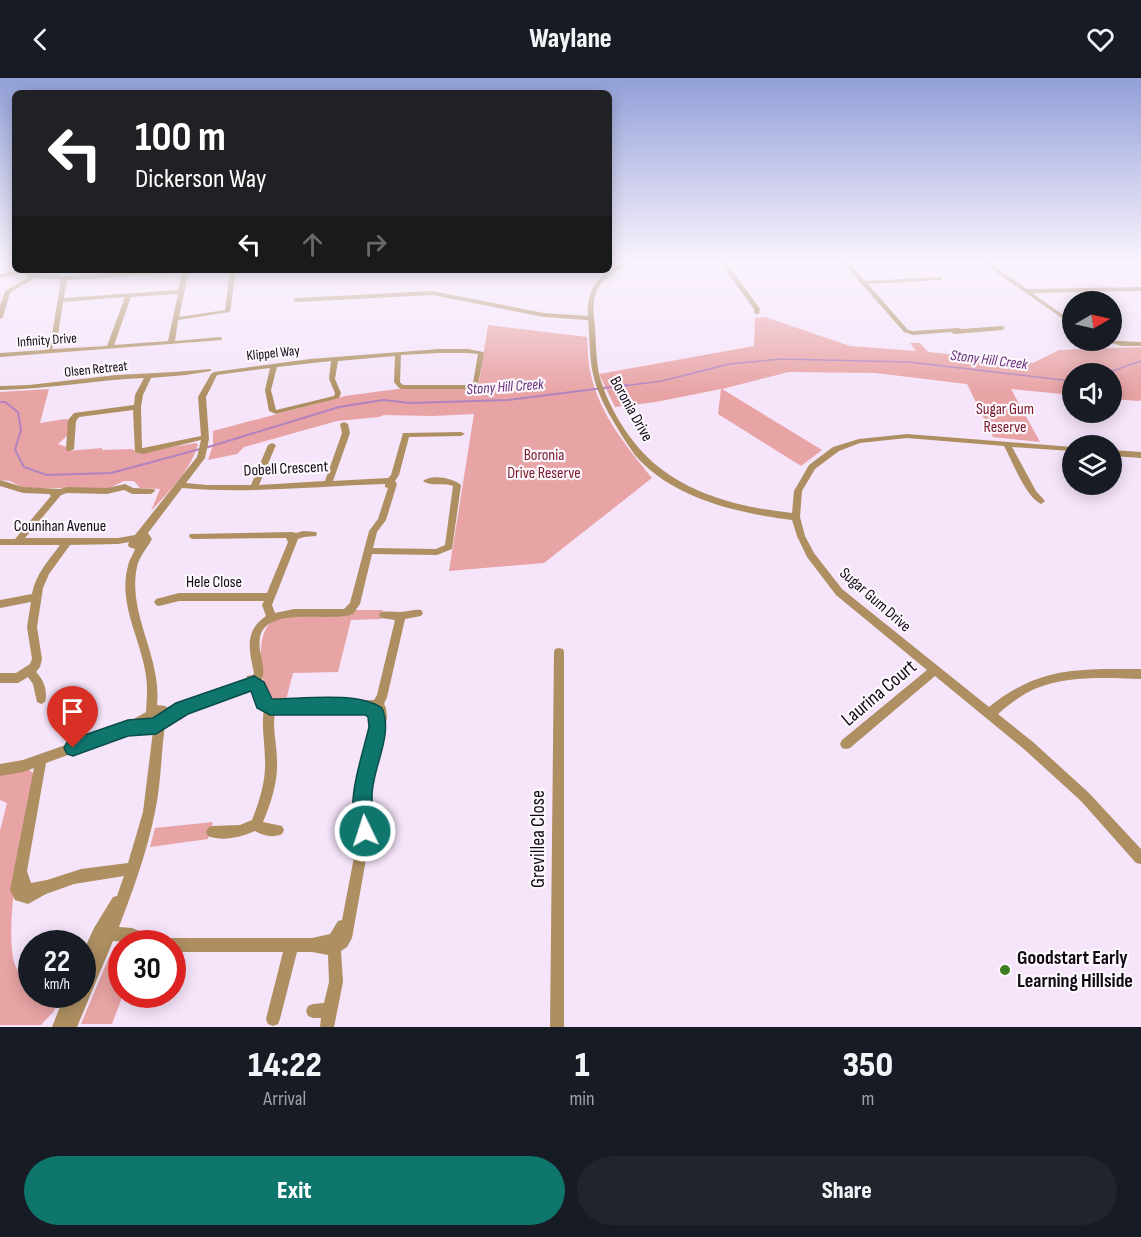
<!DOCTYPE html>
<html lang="en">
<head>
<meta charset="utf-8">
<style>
	body { margin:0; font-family:"Sofia Sans Condensed",sans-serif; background:#20242c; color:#f1f3f6; height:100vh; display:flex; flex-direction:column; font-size:22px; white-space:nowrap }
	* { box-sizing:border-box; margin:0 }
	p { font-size:20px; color:#9ea1a6 }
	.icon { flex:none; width:33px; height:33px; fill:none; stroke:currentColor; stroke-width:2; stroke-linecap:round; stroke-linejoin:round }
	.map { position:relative; height:949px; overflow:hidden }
	.panel { display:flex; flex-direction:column; background:#171b24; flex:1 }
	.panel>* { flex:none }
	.top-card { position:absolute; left:12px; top:12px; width:600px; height:183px; border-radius:9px; box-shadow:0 3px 15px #0003; background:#202124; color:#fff; overflow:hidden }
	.needle { width:39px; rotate:81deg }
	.buttons { position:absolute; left:1062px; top:213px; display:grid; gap:12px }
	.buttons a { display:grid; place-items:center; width:60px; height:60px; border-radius:50%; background:#171b24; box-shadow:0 3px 15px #0003; font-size:30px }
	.speed { position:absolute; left:18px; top:852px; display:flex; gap:12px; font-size:30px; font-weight:700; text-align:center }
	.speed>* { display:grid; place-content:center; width:78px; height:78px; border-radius:50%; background:#171b24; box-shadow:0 3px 15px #0003; line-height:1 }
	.speed small { font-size:15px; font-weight:400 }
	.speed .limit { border:9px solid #d22; background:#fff; color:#111 }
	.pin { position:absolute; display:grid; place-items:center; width:51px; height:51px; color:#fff; margin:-62px -26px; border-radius:50% 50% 50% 0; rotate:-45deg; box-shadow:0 0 6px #0007 }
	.pin .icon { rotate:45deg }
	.me { position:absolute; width:66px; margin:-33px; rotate:356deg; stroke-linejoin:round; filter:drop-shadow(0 0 4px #0008) }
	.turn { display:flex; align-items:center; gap:21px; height:126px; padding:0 24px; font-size:27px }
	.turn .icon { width:78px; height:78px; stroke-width:2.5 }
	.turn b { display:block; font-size:42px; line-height:51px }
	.lanes { display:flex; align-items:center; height:57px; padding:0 24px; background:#0003; justify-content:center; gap:30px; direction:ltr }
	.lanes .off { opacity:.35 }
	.eta { display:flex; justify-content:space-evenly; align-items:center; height:102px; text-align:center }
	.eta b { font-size:36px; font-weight:800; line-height:42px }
	.primary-button { display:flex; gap:12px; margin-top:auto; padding:12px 24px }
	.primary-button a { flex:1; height:69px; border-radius:36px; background:#0f766e; color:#fff; font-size:24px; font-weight:800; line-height:69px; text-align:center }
	.primary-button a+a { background:#20242c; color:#f1f3f6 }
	header { display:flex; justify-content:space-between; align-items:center; height:78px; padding:0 24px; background:#171b24; font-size:27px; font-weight:800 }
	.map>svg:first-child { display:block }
	.green { fill:#e8a3a4 }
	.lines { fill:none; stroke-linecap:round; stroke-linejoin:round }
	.stream-far1 { stroke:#b183bf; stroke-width:1.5 }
	.stream { stroke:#b183bf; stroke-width:2 }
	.minor { fill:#ad8f61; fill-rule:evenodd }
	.route { fill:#0f766e; stroke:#0a4d48; stroke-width:1.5 }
	.poi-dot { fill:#3c7f21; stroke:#fcf6fd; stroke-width:2 }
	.labels { text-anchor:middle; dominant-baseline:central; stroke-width:4.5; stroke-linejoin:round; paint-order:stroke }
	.far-street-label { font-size:14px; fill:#110813; stroke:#fcf6fd }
	.far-water-label { font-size:15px; font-style:italic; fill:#662d77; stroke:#fcf6fd }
	.street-label { font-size:16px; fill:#110813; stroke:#fcf6fd }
	.park-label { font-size:16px; fill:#7b1a28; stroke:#fcf6fd }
	.near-street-label { font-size:20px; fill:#110813; stroke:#fcf6fd }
	.near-poi-label { font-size:20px; font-weight:bold; fill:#110813; stroke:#fcf6fd; text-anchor:start }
</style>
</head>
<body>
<header><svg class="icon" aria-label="back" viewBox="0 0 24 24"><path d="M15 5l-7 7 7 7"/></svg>Waylane<svg class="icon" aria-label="heart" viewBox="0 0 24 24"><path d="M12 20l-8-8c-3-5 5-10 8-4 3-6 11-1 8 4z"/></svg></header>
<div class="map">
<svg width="1141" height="949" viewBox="0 0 1141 949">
	<rect width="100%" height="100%" fill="#f5e4fa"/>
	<path class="green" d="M765,239l85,29 66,5 -6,-8h10l8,9 105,11 26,-13 82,-3v53l-2,1 -27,-2v-25h-40v21l-61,-6 29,53 -47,-5 -26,-53 -92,-11 -86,-1 -67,17 100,61 -21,16 -83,-52 3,-25 -65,13 -41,5 -16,-33 155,-28 1,-28z
		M488,247l99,12c1,13 1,26 4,38 9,40 36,72 61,103l-108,85 -95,8 25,-157 -41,2 -49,-1 -5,2 -42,4 -93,26 -7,7 -29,6 5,-15v-14l132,-35 52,-7h81z
		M49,311l-9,34 25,-4 5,1 -1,14 -11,10 9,3v4l35,-3v2l30,-1 7,4 56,-10 3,1c-8,28 -28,46 -47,67l9,-22 -20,-1 -6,-7h-10l-15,7h-85l-14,-7 -10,-1v-88z
		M354,532h29l-2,9 -30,1 -13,52 -45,1 -8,31 -17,1c-5,-21 -16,-72 6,-85 18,-10 59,-8 80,-10z
		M28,691l6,5c-8,36 -34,167 -17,195 3,6 9,9 14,11l1,14 29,1 -7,16 -13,14h-41v-194l7,-28 -7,-3v-26z
		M213,744l-5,17 -58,8 5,-19z
		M121,869l2,48 -11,29h-31l28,-67z"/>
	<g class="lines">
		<path class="stream-far1" d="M0,191l15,-5
			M1104,296l37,-13
			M615,309l47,-6 67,-17 52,-5 128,3 163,19"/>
		<path class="stream" d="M0,324h5l13,10 3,18 -6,20 9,17 23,8 64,-2 89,-24
			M205,370l134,-41 44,-7 27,3 98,-3 119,-15"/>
		<path class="minor" d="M0,183h11l-11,3z
			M626,183h8c-13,8 -28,13 -36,27 -7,13 -4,27 -3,40 1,15 1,31 4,46 9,35 35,76 65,97 37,27 83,37 128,42l2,-22 15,-26 24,-18 26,-8 48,-5 165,13v4l-60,-4 24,44 9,10 -4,3c-16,-8 -28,-42 -37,-58l-97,-8 -47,5 -21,8 -24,18 -13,22 -2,26 5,19 9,17 28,36 147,118c51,-41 90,-38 152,-38v10c-34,-1 -71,-4 -104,9 -15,6 -27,16 -39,26l35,28 56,51 52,56v15l-5,-1 -55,-62 -56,-51 -90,-74 -85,72 -4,1 -4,-1 -2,-4 2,-4 85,-70 -91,-75 -29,-38 -10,-21 -5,-16c-54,-7 -119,-21 -157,-65 -7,-10 -14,-20 -20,-31 -9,-15 -18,-32 -22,-50 -4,-17 -3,-36 -5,-54l-44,-3 -112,-22 -136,7 -3,-2 3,-2 136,-7 112,22 44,3c-2,-30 13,-43 38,-55z
			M719,183h6l35,48 -1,5h-4l-1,-5z
			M841,183h6l18,20 77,-4v2l-2,1 -72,4 40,46 5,1 46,-3 3,1 40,-3 3,2 -3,2 -48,4 -3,-2 -38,3 -9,-3z
			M980,183h7l40,28 114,-2v4l-109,2 40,28v4z
			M20,192h5l7,4 35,2 102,-6 14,1 -3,2 -113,7 -3,18 114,-8 3,-14 4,-6h4l-10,47 46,-7 5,-40h6l-6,42 -52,8 -3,21 45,-4 2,1v2l-222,17v-4l45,-3 7,-15 9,-56 -26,-1 -25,15 -7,24 -3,2v-13l5,-15 24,-14 -7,-4 -22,5v-4zM178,216l-10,47 -54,4 17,-48zM125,219l-18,49 -55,3 6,-14 5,-33z
			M1100,262l41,2v4h-19z
			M439,271h29l15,3 1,1 -6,32 -8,4h-69l-2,-1 -5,-6 1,-26 -57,5 -3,18 6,14 -2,5 -63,16 -7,-3 -4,-21 5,-22 -53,7 -11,22 3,42 -4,19 -19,25 21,2h44l17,-40 4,-2 4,2 -17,40 66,-4 17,-48 -2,-9 4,-2 4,2 2,9 -17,48 55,-3 3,-3 12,-42 58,-1 4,2 -4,2 -52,1 -10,38 -4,6 2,3 -11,36 -9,12 -4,16 63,1 9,-4 8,-59c-10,-4 -22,1 -30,-5 10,-7 29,-3 38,4l-9,64 -15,6 -65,-1 -12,50 -7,10c-22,9 -86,-9 -93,23 -3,17 8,29 1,45l3,6 3,11 4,3 103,-2 3,-5 18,-75 -14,-2 -2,-3 2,-3c7,-1 13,0 20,0 7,0 13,-3 20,-2l2,3 -2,3 -16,3 -18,78 -3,7 2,4 1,10 -18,76 2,37 -19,107 -5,9 -6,4 2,31 -9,45h-14l1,-9h-8l-5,-2 -2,-5 2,-5 5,-2 11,-1 5,-21 -1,-27 -16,-3h-15l-17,67 -2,5 -5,2 -5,-2 -2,-5 17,-67h-111v-8h-6l1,-4 5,-2h140l18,-4 8,-13 4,-1 17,-89 -2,-37 18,-81 -4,-3 -96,2c-3,17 2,32 2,49 1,21 -6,42 -14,61l19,4 2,4 -2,4c-9,4 -18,2 -27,-3 -14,6 -32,11 -47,5l-2,-4 2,-4 4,-2 28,-1 12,-5c7,-18 14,-39 13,-59 0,-18 -4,-34 -1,-52l-6,-3 -5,-18 -68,24 -20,13c-4,29 -4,59 -10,87 -8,40 -22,78 -36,115l13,1 28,11 2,5h-27l-4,-2 -18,-1 -36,86h-25l13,-33h17v-40l12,-26 19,-31 4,-1 7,-20 -50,8 -28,10 -18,10 -13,-4 -5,-10 24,-122 -11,4 -23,4v-12l23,-4 102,-36 21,-12c1,-15 2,-28 -1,-42 -6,-34 -27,-68 -17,-104 1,-6 5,-11 7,-17l-6,-2 -1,-2 1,-3 -11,2 -48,1 -21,29 -6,14 -6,39 5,32 -2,8 -4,5c8,8 12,20 9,30l-4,2 -4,-2 -4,-18 -5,-7 -10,6h-18v-10h16l14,-9 2,-5 -5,-32 4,-25 -31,6v-8l32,-6c3,-19 17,-34 28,-49h-60v-6h15l36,-43 -2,-2 -26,-1 -23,-7v-6l23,7 37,2 7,-2 40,1 18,-4 8,4 21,1 1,2 -4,3h-19l-8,-4 -17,4 -40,-1 -6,2 -36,43h93l17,-3 62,-78 4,-17 -58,14 -8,-2 -2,-42 -54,7 -3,4 -2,28 -4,2h-3l-1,-2 2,-29 6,-7 60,-8 1,-10 9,-17c-48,2 -96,11 -144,12v-4l29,-1 87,-10 58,-3 37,-3v2l-25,4 -35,3 -8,17 -2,12 1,41h1l58,-12 -3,-39 13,-23 3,-2 96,-13zM439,275h29l10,1 -5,29 -4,2h-66l-3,-3 1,-27zM331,283l-2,18 6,14 -1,3 -58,14 -5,-20 6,-23zM385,406v3l3,1 -10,31 -9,12 -19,72 -6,6h-50l-19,4 -3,-8 26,-66 6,-2 12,-1 1,-2 -1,-2 -13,-1 -7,2 -3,-1 -103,2 -1,2 1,2 3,1 93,-1 2,4 -21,51h-88l-23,6 -2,3 2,3 3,1 20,-5h85l-2,4 4,11c-22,15 -17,34 -12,57l-1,2 -6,1 -1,5 -64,22 -12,6 -5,-3 -8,-1c5,-48 -30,-91 -20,-138 2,-11 10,-18 15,-28l-4,-6 34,-45c68,6 135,-2 203,-4zM158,637l1,1 -4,4h-3zM142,648l3,4 8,1 -10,81 -15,51 -47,6 -34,11 -16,3 -4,-12 19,-108 82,-30z
			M1112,372l29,2v6l-29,-2z
			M559,570l4,1 1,3v375h-14l4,-375 1,-3z"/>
	</g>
	<linearGradient id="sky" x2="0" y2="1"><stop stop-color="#92a0d8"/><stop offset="0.58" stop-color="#faf3fd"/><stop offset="1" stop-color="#faf3fd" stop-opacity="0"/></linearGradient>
	<rect width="1141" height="316" fill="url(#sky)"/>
	<path class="route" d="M254,598l10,6 8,17c31,0 85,-8 110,9 12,27 -10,60 -10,88 0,14 5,29 0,42l-7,3 -7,-3c-14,-34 3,-77 11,-111l-1,-10 -3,-2h-95l-13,-7 -6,-17 -63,23 -32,20 -28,2 -55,20 -6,-2 -3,-6 3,-6 6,-3 55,-19 25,-2 23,-15z"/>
	<circle class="poi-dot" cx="1005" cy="892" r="6"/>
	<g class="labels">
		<g class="far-street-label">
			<text transform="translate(47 262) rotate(-4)">Infinity Drive</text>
			<text transform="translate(273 275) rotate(-6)">Klippel Way</text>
			<text transform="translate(96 291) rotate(-6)">Olsen Retreat</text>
		</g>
		<g class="far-water-label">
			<text transform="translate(989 282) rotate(7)">Stony Hill Creek</text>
			<text transform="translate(505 309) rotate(-4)">Stony Hill Creek</text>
		</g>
		<g class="street-label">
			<text transform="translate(631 331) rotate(61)">Boronia Drive</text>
			<text transform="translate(286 391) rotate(-3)">Dobell Crescent</text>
			<text x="60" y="448">Counihan Avenue</text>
			<text x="214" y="504">Hele Close</text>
			<text transform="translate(875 522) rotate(41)">Sugar Gum Drive</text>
		</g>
		<g class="park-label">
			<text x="1005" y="331">Sugar Gum<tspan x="1005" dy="18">Reserve</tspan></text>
			<text x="544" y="377">Boronia<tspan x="544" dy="18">Drive Reserve</tspan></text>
		</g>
		<g class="near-street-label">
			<text transform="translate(879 615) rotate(-40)">Laurina Court</text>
			<text transform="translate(538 761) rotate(-90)">Grevillea Close</text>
		</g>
		<g class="near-poi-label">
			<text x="1017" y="880">Goodstart Early<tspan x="1017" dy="23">Learning Hillside</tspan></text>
		</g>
	</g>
</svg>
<div class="buttons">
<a><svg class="needle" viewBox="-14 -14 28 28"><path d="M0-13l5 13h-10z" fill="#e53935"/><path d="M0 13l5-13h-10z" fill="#9ea1a6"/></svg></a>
<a><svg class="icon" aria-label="sound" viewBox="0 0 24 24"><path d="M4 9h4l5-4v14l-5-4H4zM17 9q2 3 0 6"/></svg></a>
<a><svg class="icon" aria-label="layers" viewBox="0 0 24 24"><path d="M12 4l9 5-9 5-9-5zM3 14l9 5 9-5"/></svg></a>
</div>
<div class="speed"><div>22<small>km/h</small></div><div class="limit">30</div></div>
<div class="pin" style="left:73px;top:670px;background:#d93025"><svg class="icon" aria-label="arrive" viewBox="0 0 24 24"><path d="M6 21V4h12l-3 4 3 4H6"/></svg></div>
<svg class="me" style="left:365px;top:753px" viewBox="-20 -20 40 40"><circle r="17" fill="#0f766e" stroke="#fff" stroke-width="3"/><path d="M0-11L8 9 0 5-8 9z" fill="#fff"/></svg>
<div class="top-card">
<div class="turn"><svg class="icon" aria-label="left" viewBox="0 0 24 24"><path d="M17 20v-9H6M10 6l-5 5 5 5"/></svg><div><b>100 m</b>Dickerson Way</div></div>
<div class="lanes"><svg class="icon" aria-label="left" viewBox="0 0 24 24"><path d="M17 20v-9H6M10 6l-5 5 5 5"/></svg><svg class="icon off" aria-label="ahead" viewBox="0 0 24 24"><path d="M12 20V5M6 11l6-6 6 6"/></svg><svg class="icon off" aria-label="right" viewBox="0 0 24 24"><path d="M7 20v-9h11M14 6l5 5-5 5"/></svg></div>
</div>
</div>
<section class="panel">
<div class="eta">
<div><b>14:22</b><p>Arrival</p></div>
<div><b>1</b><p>min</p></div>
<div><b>350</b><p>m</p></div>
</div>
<div class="primary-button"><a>Exit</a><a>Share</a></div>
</section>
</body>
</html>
